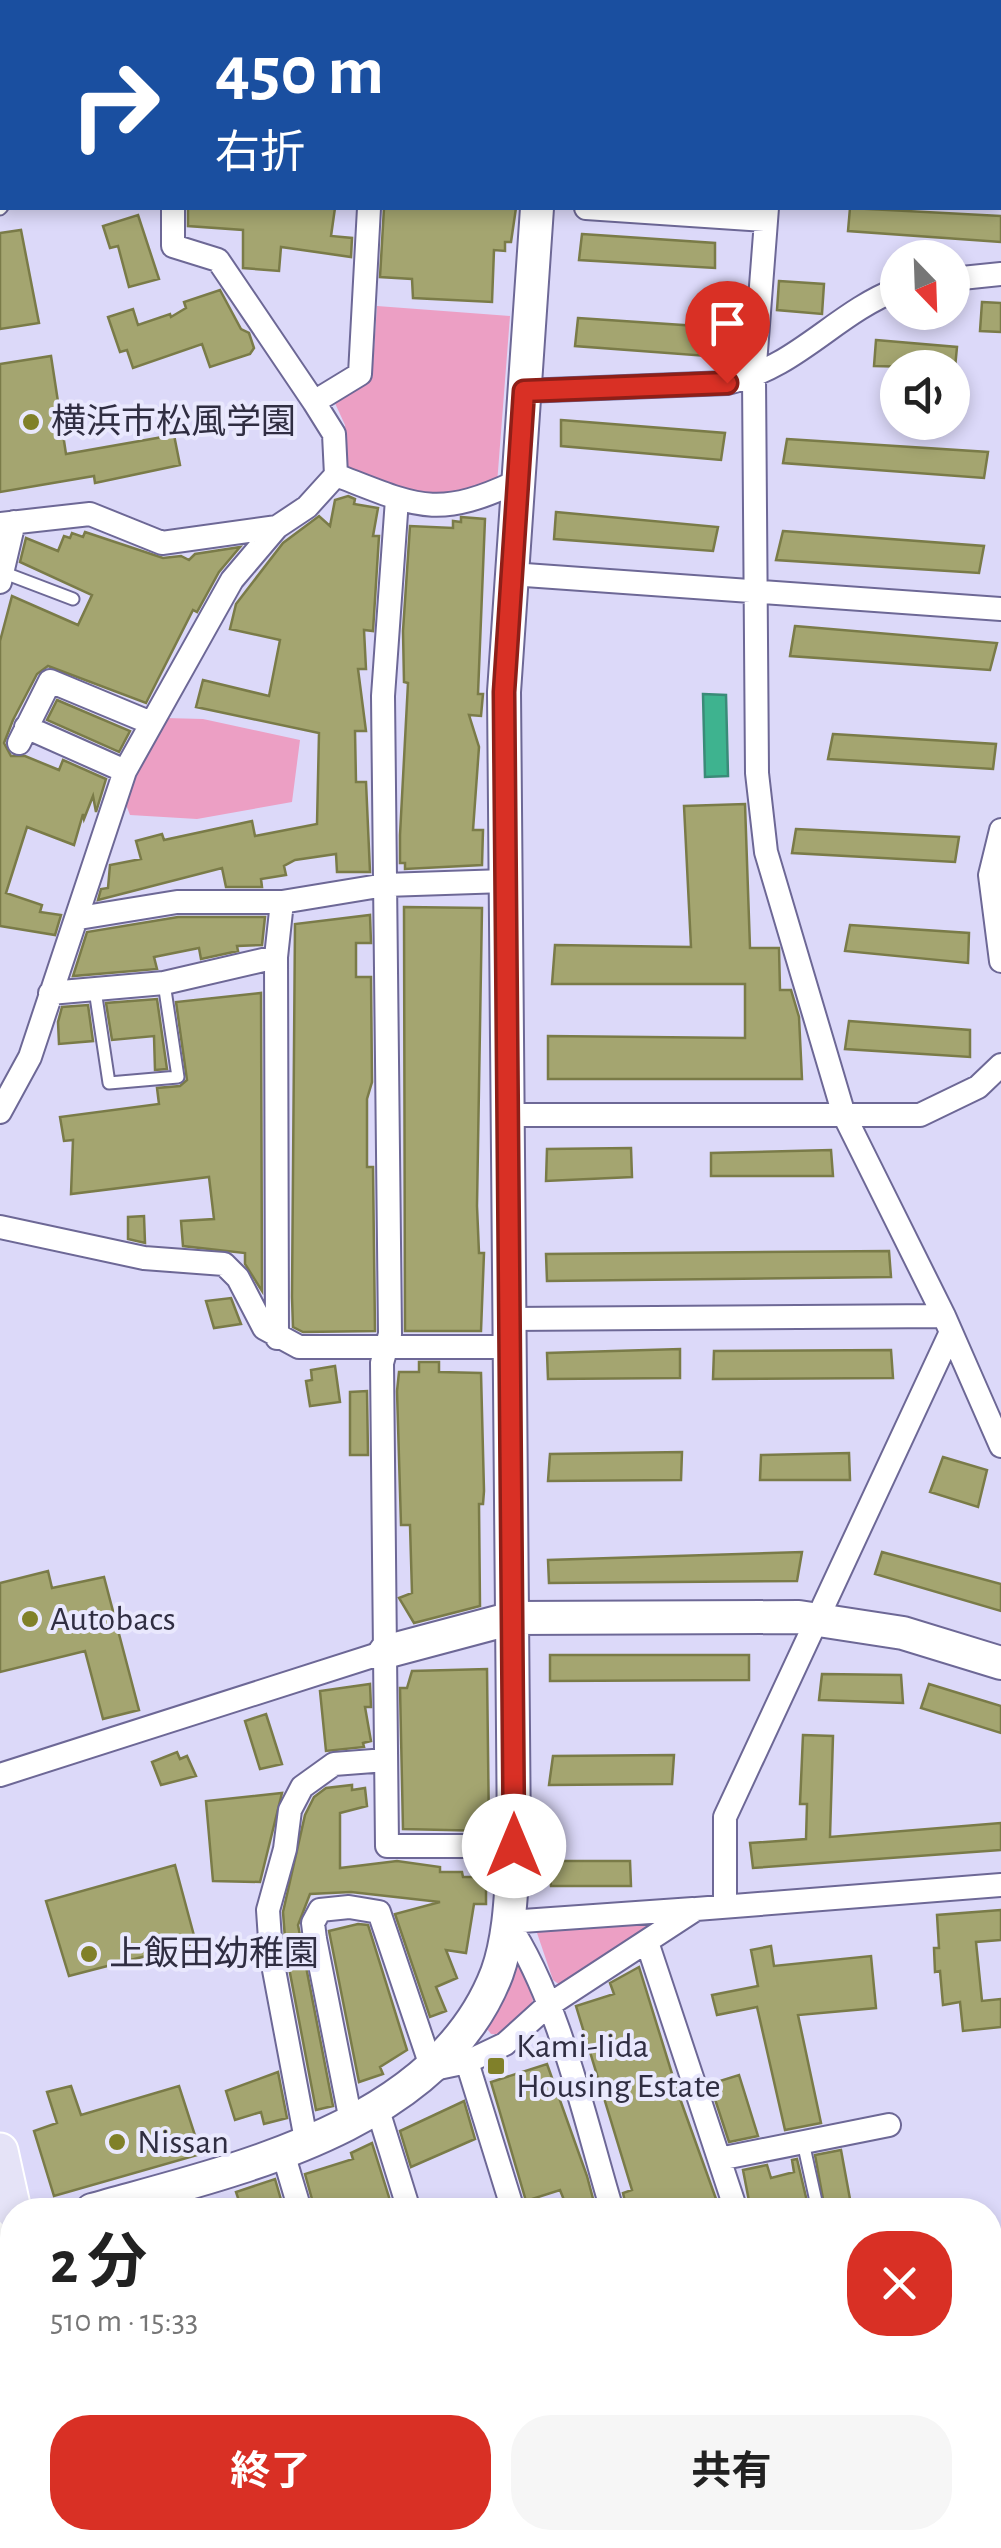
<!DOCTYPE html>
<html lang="ja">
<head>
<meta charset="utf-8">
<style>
	body { margin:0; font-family:"Alegreya Sans","Noto Sans JP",sans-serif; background:#f6f6f6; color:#222; height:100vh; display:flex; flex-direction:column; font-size:38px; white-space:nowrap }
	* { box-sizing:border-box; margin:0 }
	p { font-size:32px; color:#767676 }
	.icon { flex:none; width:55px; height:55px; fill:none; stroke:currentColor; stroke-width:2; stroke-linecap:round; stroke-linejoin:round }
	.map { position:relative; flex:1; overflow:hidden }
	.drawer { position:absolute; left:0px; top:2198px; width:1002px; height:352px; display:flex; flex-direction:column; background:#fff; border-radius:40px 40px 0 0; box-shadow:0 5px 15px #0003 }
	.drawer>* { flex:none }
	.guide { position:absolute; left:0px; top:0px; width:1002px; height:210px; box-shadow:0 5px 15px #0003; background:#1a4fa0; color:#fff; overflow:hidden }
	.needle { width:65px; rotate:157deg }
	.buttons { position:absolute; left:880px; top:240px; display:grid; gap:20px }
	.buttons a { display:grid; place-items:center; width:90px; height:90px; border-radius:50%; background:#fff; box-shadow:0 5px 15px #0003; font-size:50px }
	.pin { position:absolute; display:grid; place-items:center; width:85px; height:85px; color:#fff; margin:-102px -42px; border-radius:50% 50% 50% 0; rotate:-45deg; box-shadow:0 0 10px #0007 }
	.pin .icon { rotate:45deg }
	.me { position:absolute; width:110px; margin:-55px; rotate:0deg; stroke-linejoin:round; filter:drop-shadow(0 0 8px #0008) }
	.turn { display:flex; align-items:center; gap:35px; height:210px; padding:0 50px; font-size:45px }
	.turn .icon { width:130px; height:130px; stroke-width:2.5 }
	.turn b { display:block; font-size:70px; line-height:85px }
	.round { display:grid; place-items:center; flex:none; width:105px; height:105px; border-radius:40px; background:#f6f6f6 }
	.headline { display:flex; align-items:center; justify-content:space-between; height:170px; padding:0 50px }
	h1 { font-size:60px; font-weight:700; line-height:75px }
	.cta { display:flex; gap:20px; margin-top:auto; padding:20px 50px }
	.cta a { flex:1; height:115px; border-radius:40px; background:#d93025; color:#fff; font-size:40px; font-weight:700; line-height:115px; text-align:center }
	.cta a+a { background:#f6f6f6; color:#222 }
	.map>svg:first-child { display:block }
	.green { fill:#ec9fc4 }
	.water { fill:#3eb38f; stroke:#3a8b78; stroke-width:2.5 }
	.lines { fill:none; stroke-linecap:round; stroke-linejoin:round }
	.stream { stroke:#3a8b78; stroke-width:6 }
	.building { fill:#a4a570; stroke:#7a7b48; stroke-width:2.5 }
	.lane-casing { stroke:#6d6896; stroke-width:15 }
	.street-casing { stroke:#6d6896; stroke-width:26 }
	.secondary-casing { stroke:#6d6896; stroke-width:36 }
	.primary-casing { stroke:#fff; stroke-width:39 }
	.lane { stroke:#fff; stroke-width:11 }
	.street { stroke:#fff; stroke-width:22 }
	.secondary { stroke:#fff; stroke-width:32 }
	.primary { stroke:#e5e3f7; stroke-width:35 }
	.route-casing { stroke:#8d1f18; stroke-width:25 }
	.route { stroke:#d93025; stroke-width:18 }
	.poi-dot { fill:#808029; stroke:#e9e8fd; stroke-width:4 }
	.labels { text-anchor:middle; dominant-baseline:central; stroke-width:8; stroke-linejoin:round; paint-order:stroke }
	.poi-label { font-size:35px; fill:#302e42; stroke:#e9e8fd; text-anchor:start }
</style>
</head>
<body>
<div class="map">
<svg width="1001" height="2548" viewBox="0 0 1001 2548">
	<rect width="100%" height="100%" fill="#dcd9f9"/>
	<path class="green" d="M377,306l133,10 -13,168c-62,20 -91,7 -150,-13l-2,-46 -11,-24 38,-23z
		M165,718l38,1 97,21 -8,62 -95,17 -67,-4 -7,-18z
		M667,1920l-107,65 -7,-5 -17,-50z
		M515,1961l6,3 12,36 -8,18 -23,17 -11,-1 -7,-9z"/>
	<path class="water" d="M703,694l23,1 2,81 -23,1z"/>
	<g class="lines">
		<path class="stream" d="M0,13l2,6"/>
	</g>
	<path class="building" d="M188,208h147l-4,28 21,2 -1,19 -70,-10 -2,24 -36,-3v-38l-55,-4z
		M384,208h132l-5,34h-6v9l-11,-1 -2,52 -79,-4 -1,-19 -32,-2z
		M850,208l151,8v26l-153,-11z
		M138,215l21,64 -30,8 -11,-41 -8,2 -7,-22z
		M21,230l18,93 -39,6v-96z
		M582,234l133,9v25l-136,-8z
		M779,281l45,3 -2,30 -45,-4z
		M220,290l21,39 8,4 5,15 -4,6 -40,13 -8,-23 -69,24 -6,-18 -7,2 -12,-35 25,-8 5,16 32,-11 1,3 15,-9 -2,-6z
		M982,302l19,1v29l-21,-1z
		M578,318l134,9 -5,29 -132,-10z
		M876,340l81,7 -2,21 -81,-2z
		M51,356l15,98 108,-19 6,30 -85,18 -1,-7 -94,16v-128z
		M561,420l164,13 -4,27 -160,-14z
		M787,439l201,13 -4,26 -201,-15z
		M348,496l7,3 -1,5 24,4 -5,28h6l-6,95 -9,-1 2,39h-8l8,62h-11l1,51h10l4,90h-33l-1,-18 -41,6 -11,6 2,9 -25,4 1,8h-36l-4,-19 -124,32 3,-11 7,-1 2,-23 31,-6 -5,-18 26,-7 2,6 88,-19 3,15 62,-12 2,-91 -123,-26 7,-27 66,16 11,-56 -50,-11 6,-25 47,-61 36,-27 11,10 5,-26z
		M556,512l162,15 -5,24 -159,-12z
		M461,517l24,2 -7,175h5l-2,22 -12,-1 10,32 -6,83h10l-1,35 -77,4v-6h-5v-28l8,-152 -4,-1 -1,-51 7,-105 43,2v-7l8,1z
		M783,531l201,15 -5,27 -203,-13z
		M85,532l78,26 18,-2 8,4 6,-6 45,-7 -21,25 -22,40 -4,-2 -47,93 -98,-37 -11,8 -24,46 -9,23 7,13h14l34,14 4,-10 43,19 -10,33 -3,-16 -9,23 -1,-5 -9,31 -47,-18 -21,66 36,12 -2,7 21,3 -6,20 -55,-9v-285l12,-45 66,29 14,-30 -72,-33 6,-24 32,13 6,-15 6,2 2,-5 11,4z
		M795,626l202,17 -7,27 -200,-14z
		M57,700l73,31 -11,21 -72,-32z
		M833,734l163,10 -3,25 -165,-10z
		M745,804l5,144h29l1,42h11l8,27 3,62h-254v-43l197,2v-54h-193l3,-39 136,2 -7,-141z
		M796,829l163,8 -4,25 -163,-9z
		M404,907l78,1 -5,298 2,47h5l-3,78h-76z
		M370,915l1,28h-15v34h15l1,105 -5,17v68h6l2,164 -72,1 -10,-5 -1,-30 3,-373z
		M178,917h87l-3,28 -25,1 1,5 -37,8 -2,-11 -45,9 3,12 -84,7 14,-44z
		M850,925l119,8 -1,30 -123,-12z
		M261,993l1,298 -17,-27v-11l-62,-7 -2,-25 33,-2 -5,-42 -138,17 2,-54 -9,1 -4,-24 99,-13 -2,-16 23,-2 7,-6 -11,-78z
		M157,999l10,70 -12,1 -1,-34 -42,4 -6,-37z
		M88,1005l5,36 -34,3 -1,-22 4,-15z
		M849,1021l121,9v27l-125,-8z
		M631,1148l1,29 -86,4 1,-32z
		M831,1150l2,26h-122v-23z
		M144,1216l1,27 -17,-4v-22z
		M889,1251l2,26 -344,4 -1,-27z
		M231,1298l10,26 -27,4 -8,-27z
		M680,1349v29l-132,1 -1,-26z
		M891,1350l2,28 -180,1 1,-28z
		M419,1362h20v10l42,1 3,118 -1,13h-4l1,102 -66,17 -15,-25 13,-5 -2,-68h-9l-4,-134 2,-19h20z
		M335,1366l5,36 -30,4 -4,-25 6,-1 -1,-10z
		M367,1391l1,64h-18v-63z
		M682,1452l-1,28 -133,1 2,-27z
		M849,1453l1,27h-90l1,-25z
		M943,1457l44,13 -9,37 -48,-15z
		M802,1552l-5,29 -248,2 -1,-23z
		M882,1552l119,32v27l-126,-37z
		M48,1571l4,17 52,-11 35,133 -36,9 -18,-68 -85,21v-89z
		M550,1655h199v25l-199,1z
		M487,1669l2,162 -86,-2 -3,-141h7l5,-17z
		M822,1674l79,1 2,28 -84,-3z
		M370,1684l1,23h-6l6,34 -8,2 1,4 -38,4 -6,-60z
		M929,1684l72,22v27l-80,-25z
		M266,1714l16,50 -22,5 -15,-48z
		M803,1735l30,1 -3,101 171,-14v27l-248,18 -3,-25 56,-4 1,-35h-7z
		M177,1752l3,7 7,-3 9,20 -35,9 -9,-23z
		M674,1755l-2,29 -123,1 4,-29z
		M352,1785v5l13,-2 2,18 -27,7v55l57,-7 43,6v5h22l1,5h23v27h-12l-8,49 -20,-3 11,28 -21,9 10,24 -16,6 -35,-103 45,-12 -89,-10 -41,2 -12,31 35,181 -17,4 -30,-158 -3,-40 22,-97 9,-18 12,-9z
		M282,1793l-22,89 -47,-1 -7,-80z
		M549,1861h81l1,25h-80z
		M175,1865l21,78 -127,33 -23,-75z
		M1001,1910v30l-25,2 6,59 19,-2v28l-38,4 -3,-29 -17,3 -3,-34 -5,1 -1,-24h5l-2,-33z
		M358,1924l10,1 39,125 -27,17 3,7 -24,8 -30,-151z
		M771,1946l3,20 97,-10 5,52 -78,7 23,108 -36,7 -28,-123 -40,8 -5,-20 46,-9 -7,-36z
		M639,1967l39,126 42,117h-93l-4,-17 9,-3 -56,-184 38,-12 -4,-11z
		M547,2064l40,112 9,34h-28l-8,-20 -34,11 -35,-119z
		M278,2072l9,46 -23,6 -3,-12 -26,8 -9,-29z
		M739,2075l19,61 -29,6 -19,-58z
		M71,2086l10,29 98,-29 22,68 -147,42 -20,-65 23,-8 -10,-31z
		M464,2101l11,38 -64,28 -11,-36z
		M372,2143l21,67h-78l-10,-36 48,-15 -2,-6z
		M841,2150l11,60h-27l-10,-55z
		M797,2159l12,51h-51l-3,-10 -6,1 -6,-31 24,-5 4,13 23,-6 -2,-12z
		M275,2179l9,31h-42l-6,-18z"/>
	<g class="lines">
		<defs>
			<path id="lane" d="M0,82l2,8
				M0,209l2,-2
				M2,572l71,27
				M95,990l14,93 69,-6 -14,-94
				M803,2142l14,64
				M724,2538l11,10"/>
			<path id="street" d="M140,0l1,2
				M382,2v-2
				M782,2v-2
				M1000,69h1
				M173,208v38l45,14 96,142
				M586,208l180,12
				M767,208l-13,169 3,396 9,79 78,263 100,201 57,130
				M952,279l49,-5
				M524,391l203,-8c70,-15 108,-70 171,-94
				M336,475c80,31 100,45 182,6
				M397,499l-14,197 7,638 -8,29 5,483h127
				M0,524l90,-10 72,29 115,-16
				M511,574l490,35
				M0,582l14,-60
				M26,727l99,44
				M19,743l31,-62 101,42
				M1001,830l-11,45 11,86
				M79,918l98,-16h105
				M50,993l114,-10 112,-26
				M0,1112l30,-55 95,-286 107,-191 45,-53 30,-20 29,-32 -2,-41 -20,-32 46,-28 9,-166
				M506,1115h414l58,-28 23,-22
				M0,1227l144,31 80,6 14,14 26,50 35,19h210
				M509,1319l435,-3
				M277,1338l-1,-381 6,-55 103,-17 120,-4
				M0,1775l385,-123
				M725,1906v-89l226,-485
				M507,1922c52,76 78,199 105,288
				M507,1922l186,-13
				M647,1942l89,268
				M467,2062l46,148
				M429,2070l38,-8 38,-18 41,-37 150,-98 305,-24
				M377,2107l32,103
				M351,2121l-36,-182 -2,-16 7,-13 29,-3 30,5 52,154
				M307,2145l-36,-191 -3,-44 17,-61 5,-39 12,-23 32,-23 52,-4
				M283,2153l17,57
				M719,2159l170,-34
				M990,2375l11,-1
				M397,2538l2,10
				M873,2542l2,6
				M805,2545l4,3"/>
			<path id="secondary" d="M552,2l1,-2
				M385,1652l128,-34 286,-1 104,16 98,30
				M92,2210c141,-40 346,-82 405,-237 14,-39 14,-86 17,-127l-10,-1154 33,-484
				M0,2242l12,-7"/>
			<path id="primary" d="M0,2151l13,59
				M80,2538l2,10"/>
		</defs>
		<use href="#lane" class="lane-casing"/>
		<use href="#street" class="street-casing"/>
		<use href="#secondary" class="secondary-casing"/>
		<use href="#primary" class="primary-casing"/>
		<use href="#lane" class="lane"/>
		<use href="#street" class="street"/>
		<use href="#secondary" class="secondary"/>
		<use href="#primary" class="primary"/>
	</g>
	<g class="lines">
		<defs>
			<path id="route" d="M514,1846l-10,-1154 20,-301 203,-8"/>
		</defs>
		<use href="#route" class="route-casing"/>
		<use href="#route" class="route"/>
	</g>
	<g class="poi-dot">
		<circle cx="31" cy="422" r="10"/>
		<circle cx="30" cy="1619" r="10"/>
		<circle cx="89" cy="1954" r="10"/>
		<rect x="486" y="2056" width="20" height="20" rx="5"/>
		<circle cx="117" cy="2142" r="10"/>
	</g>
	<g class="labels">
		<g class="poi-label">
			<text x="51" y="422">横浜市松風学園</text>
			<text x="50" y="1619">Autobacs</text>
			<text x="109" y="1954">上飯田幼稚園</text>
			<text x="516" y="2046">Kami-Iida<tspan x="516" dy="40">Housing Estate</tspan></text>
			<text x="137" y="2142">Nissan</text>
		</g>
	</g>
</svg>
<div class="buttons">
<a><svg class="needle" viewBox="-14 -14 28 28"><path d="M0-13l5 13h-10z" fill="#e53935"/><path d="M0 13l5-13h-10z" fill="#767676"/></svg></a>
<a><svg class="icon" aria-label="sound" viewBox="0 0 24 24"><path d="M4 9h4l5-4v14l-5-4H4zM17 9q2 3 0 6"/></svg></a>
</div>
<div class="pin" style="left:727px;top:383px;background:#d93025"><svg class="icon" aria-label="arrive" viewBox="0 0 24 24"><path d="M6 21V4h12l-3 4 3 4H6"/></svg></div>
<svg class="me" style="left:514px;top:1846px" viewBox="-20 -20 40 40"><circle r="19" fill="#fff"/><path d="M0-13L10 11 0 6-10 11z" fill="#d93025"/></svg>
<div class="guide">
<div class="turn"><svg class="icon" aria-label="right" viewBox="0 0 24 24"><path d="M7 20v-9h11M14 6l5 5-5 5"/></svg><div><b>450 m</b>右折</div></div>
</div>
<section class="drawer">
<div class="headline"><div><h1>2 分</h1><p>510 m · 15:33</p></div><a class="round" style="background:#d93025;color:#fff"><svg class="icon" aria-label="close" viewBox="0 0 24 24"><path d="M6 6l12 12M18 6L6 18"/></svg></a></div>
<div class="cta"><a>終了</a><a>共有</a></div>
</section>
</div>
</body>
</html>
